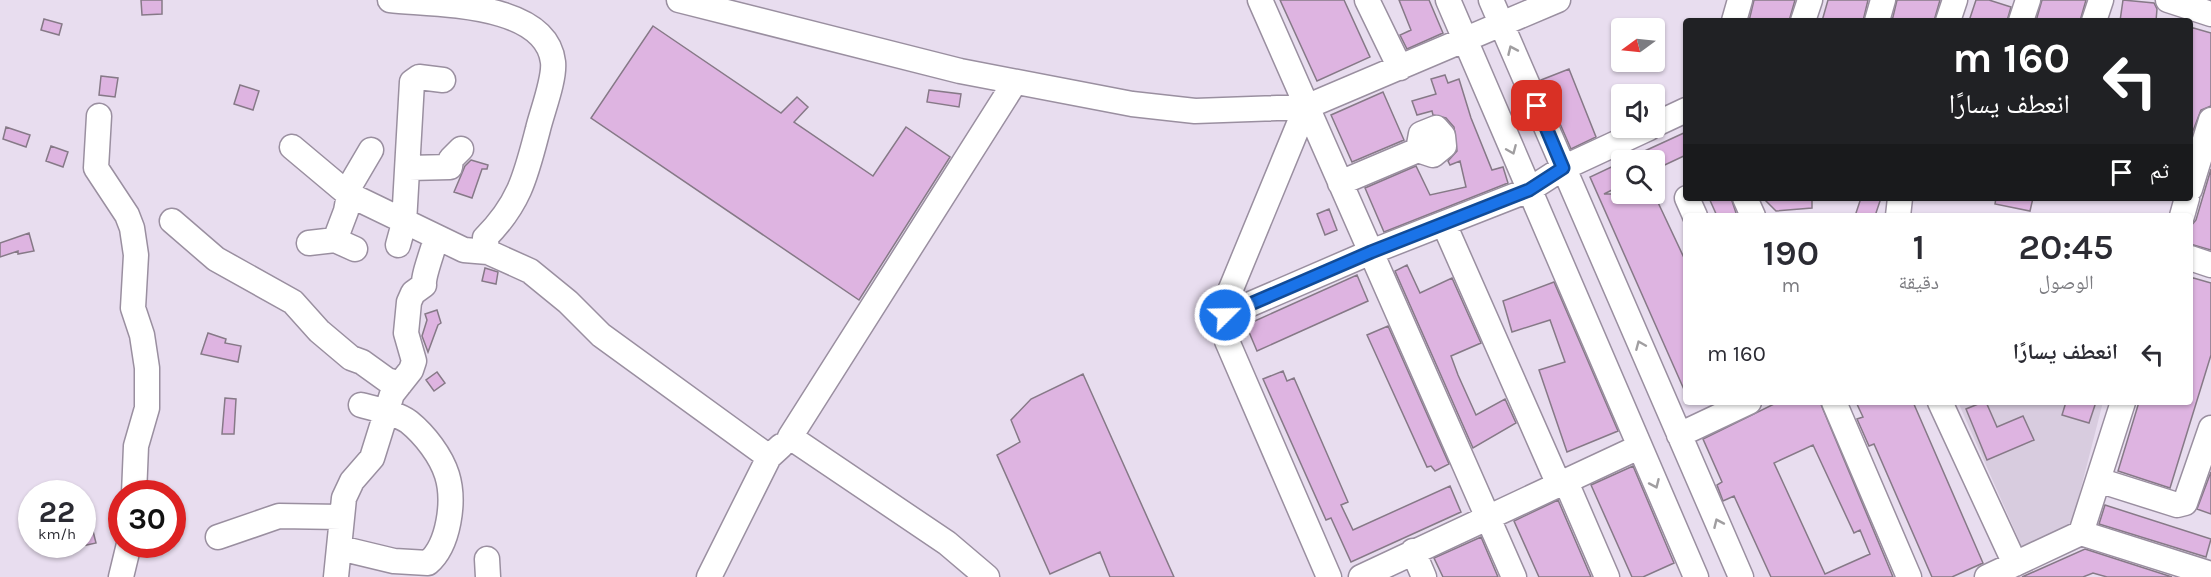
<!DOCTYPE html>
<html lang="ar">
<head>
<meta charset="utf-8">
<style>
	body { margin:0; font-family:Karla,"Noto Naskh Arabic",sans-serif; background:#f7f7f7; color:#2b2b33; direction:rtl; height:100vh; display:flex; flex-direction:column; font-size:22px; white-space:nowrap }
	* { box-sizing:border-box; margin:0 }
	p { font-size:20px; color:#7c7c81 }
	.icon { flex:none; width:33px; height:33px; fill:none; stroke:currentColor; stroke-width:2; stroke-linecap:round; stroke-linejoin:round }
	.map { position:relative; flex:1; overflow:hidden; direction:ltr }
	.side { position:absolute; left:1683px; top:213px; width:510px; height:192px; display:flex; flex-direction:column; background:#fff; border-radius:6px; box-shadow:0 2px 4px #0004; direction:rtl }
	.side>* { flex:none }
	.hud { position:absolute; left:1683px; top:18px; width:510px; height:183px; border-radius:6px; box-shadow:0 2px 4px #0004; direction:rtl; background:#202124; color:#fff; overflow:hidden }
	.needle { width:39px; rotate:255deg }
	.tools { position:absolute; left:1611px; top:18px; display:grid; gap:12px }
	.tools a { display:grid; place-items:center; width:54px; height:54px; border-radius:6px; background:#fff; box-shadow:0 2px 4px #0004; font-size:30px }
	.speed { position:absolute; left:18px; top:480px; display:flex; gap:12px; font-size:30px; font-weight:700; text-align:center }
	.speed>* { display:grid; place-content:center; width:78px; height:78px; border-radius:50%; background:#fff; box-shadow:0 2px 4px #0004; line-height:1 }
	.speed small { font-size:15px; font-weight:400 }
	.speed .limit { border:9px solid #d22; background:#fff; color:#111 }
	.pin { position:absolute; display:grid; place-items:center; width:51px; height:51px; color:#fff; margin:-26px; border-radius:12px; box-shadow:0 3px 9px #0006 }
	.me { position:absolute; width:66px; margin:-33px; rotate:67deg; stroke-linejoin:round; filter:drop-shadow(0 0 4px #0008) }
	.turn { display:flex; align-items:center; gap:21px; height:126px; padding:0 24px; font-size:27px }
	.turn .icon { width:78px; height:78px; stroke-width:2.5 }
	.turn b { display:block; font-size:42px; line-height:51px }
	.then { display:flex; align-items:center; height:57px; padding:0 24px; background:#0003; gap:12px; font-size:22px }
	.eta { display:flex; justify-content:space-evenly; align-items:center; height:102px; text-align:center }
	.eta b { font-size:36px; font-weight:600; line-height:42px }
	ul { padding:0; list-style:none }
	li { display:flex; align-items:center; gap:18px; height:78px; padding:0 24px }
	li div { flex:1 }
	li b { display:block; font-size:22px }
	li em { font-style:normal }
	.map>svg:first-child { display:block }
	.education { fill:#d8ccdf }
	.building { fill:#deb4e1; stroke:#867987; stroke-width:1.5; fill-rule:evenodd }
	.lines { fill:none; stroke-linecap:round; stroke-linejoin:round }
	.minor-casing { stroke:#9a8fa0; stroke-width:27 }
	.minor { stroke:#fff; stroke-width:24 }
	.oneway { stroke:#a09ea0 }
	.route-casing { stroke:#114b97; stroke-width:15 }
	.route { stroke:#1a73e8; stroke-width:10 }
</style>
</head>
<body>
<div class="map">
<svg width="2211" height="577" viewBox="0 0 2211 577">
	<rect width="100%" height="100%" fill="#e8ddef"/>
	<path class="education" d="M1958,402h145l-32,125 -48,22z"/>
	<path class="building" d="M141,0h21v14l-20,1z
		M1280,0h64l26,57 -53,24z
		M1399,0h30l14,33 -36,16 -7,-14 11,-5z
		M1754,0h41l-6,21h-40z
		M1828,0h40l-5,21h-41z
		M1897,0h43l-6,21h-42z
		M1976,0h13l22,7 -4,14h-38z
		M2042,0h44l-6,21h-44z
		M2123,0l31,3 3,6 -1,12h-36z
		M44,19l18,5 -3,11 -18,-5z
		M653,26l128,87 16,-16 11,10 -14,15 79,54 33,-49 44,30 -91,143 -268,-182z
		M2190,27l21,6v73l-10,4 -10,26z
		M1569,69l27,68 -25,12 -30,-69z
		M1445,75l3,8 11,-4 12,39 21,52 11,-3 5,16 -124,49 -19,-44 51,-22 14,29 36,-8 -6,-26 -10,4 -2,-4 9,-10 -3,-24 -8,-9 -13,-3 -1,-4 -15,4 -5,-14 24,-7 -5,-15z
		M101,76l17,2 -3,19 -16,-2z
		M240,85l19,6 -6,19 -19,-6z
		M929,90l32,4 -2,13 -32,-5z
		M1383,92l21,48 -52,22 -21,-47z
		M6,127l24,8 -4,12 -23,-8z
		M1686,132v23l-32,15v-10h-29z
		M51,146l17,6 -5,15 -17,-6z
		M471,160l17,5 -1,4h-5l-10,29 -18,-6 11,-26z
		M1622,162v23l-18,9h50l32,68v132l-96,-217z
		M2211,169v81l-21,-6v-17l6,-7z
		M1709,198h22l6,18h-20z
		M1763,198h49v10l-36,3z
		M1861,198h20l-6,18h-20z
		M1996,198h37l-3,13 -35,-7z
		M1329,209l8,21 -12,5 -8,-21z
		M29,233l5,18 -16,3v-3l-18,6v-14z
		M1407,265l13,28 32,-15 29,65 -30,13 7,19 18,40 29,-16 11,24 -43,25 -78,-177z
		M485,268l13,4 -2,12 -14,-3z
		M1357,275l11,26 -111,50 -11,-26z
		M2190,277l21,6v72l-41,133 -52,-17 21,-69h51z
		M1554,282l64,149 -51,21 -28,-82 26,-8 -15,-42 -38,12 -9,-31z
		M437,310l4,13 -3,2 -10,27 -6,-16 5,-16 -2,-6z
		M1388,326l61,138 -14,7 -4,-5 -4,1 -60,-132z
		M208,333l18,6 -1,4 16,3 -3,16 -37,-8z
		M1283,371l4,10 7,-3 54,124 -7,3 12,25 97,-44 11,26 -110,50 -20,-44 -5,2 -63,-141z
		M437,372l8,11 -11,8 -8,-11z
		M1083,374l91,203h-64l-10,-25 -50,22 -53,-119 23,-13 -9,-22 20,-21z
		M225,398l11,1 -2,35h-12z
		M1778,402h42l73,175h-122l-37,-81 -11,5 -6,-16 5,-3 -19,-43zM1813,445l41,88 6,-3 10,24 -45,20 -51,-111z
		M1856,402h57l70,161 -31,14h-20l-58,-133 -5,2 -12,-27 6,-2z
		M1983,402h3l11,25 26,-11 11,24 -47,20 -21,-51z
		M2066,402h30l-7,21 -27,-8z
		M1633,466l41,97 -31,14h-11l-41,-92z
		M2211,472v42l-14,-5z
		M1558,500l33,77h-52l-25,-56z
		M2105,505l106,34 -5,18 -107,-33z
		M82,507h5l9,36 -14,3z
		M1481,537l17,40h-55l-9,-19z
		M2085,549l87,28h-65l-14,-4 -10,4h-61z"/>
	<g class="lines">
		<defs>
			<path id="minor" d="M390,0c46,5 156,2 163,62 2,17 -11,50 -15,67 -12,46 -18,74 -53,109l3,14 42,19 38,31 33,33 168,122
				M679,0l281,71 172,33 63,7 111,-4 252,-107
				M1260,0l254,577
				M1367,0l33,68
				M1448,0l248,577
				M1491,0l250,577
				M2168,0l43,14
				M1734,21l6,-21
				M1803,21l7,-21
				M1877,21l6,-21
				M1948,21l7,-21
				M2021,21l7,-21
				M2094,21l7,-21
				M1306,107l-78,189 -3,19 2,26 102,236
				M99,116l-3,52 31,47 5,13 4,27 -3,53 9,27 5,33v40l-11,38 -2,48
				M1654,125l32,-15
				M1436,128l7,8 1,10 -11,9 -15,-5 3,-16z
				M292,147l56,47 116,56 24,2
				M409,168l41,-1 1,-8 10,-10
				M1340,183l78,-33
				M2190,189l21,-69
				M1687,198l8,18
				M1745,198l8,18
				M1898,216l2,-18
				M2182,216l5,-18
				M172,221l44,38 77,43 26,29 32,27 11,4 25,18 13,4
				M1444,224l115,261
				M335,240l11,-29 5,-27 20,-34
				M309,243l26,-3 20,9
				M398,245l6,-22 8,-141 7,-5 24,3
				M2190,258l21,7
				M1225,315l146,-63 158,-62 34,-22 86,-40
				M1834,402l75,175
				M1940,402l75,162
				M1679,435l70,-33
				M2098,480l79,25 8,-2 26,-75
				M1566,482l41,95
				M2081,533l130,41
				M218,537l61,-21 62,1
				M340,548l54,13 34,2c21,-18 27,-62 19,-88 -6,-19 -22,-40 -38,-53 -12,-9 -33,-13 -48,-17
				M1413,551l11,26
				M487,559l1,18
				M121,577l8,-33
				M336,577l8,-79 8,-17 20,-23 20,-64 19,-24 3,-9 -8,-28 3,-31 4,-9 11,-8c-1,-10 9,-34 12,-47
				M709,577l60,-120 12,-11
				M987,577l-40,-34 -157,-106 225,-355
				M1361,577l278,-130
				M1987,577l94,-44 42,-131"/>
		</defs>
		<use href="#minor" class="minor-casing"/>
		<use href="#minor" class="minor"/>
	</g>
	<defs><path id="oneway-chevron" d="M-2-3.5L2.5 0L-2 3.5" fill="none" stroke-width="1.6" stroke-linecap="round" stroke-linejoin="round" transform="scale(1.5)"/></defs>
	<g class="oneway">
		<use href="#oneway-chevron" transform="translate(1512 50) rotate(-114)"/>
		<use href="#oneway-chevron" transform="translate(1512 150) rotate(67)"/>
		<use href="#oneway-chevron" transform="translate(1640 345) rotate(-113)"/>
		<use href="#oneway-chevron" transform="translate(1655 484) rotate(66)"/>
		<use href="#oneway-chevron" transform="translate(1718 523) rotate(-114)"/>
	</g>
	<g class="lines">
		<defs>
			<path id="route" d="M1225,315l146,-63 158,-62 34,-22 -26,-62"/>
		</defs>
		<use href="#route" class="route-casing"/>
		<use href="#route" class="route"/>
	</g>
</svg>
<div class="tools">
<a><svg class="needle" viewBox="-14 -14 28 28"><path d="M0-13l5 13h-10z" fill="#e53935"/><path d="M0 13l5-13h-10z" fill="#7c7c81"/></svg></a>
<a><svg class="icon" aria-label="sound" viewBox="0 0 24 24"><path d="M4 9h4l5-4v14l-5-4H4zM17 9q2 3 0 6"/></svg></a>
<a><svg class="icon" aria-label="search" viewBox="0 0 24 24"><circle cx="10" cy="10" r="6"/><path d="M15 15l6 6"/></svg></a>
</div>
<div class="speed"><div>22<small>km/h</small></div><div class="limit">30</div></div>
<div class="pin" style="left:1537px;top:106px;background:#d93025"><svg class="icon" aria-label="arrive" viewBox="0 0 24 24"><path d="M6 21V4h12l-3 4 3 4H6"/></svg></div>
<svg class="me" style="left:1225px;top:315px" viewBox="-20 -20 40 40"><circle r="17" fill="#1a73e8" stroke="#fff" stroke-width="3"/><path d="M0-11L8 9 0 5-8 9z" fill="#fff"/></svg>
<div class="hud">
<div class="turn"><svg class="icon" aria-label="left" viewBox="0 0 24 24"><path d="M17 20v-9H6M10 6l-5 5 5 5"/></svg><div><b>160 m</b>انعطف يسارًا</div></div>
<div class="then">ثم<svg class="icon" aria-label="arrive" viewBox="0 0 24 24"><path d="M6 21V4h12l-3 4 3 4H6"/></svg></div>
</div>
<section class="side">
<div class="eta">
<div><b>20:45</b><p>الوصول</p></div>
<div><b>1</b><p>دقيقة</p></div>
<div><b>190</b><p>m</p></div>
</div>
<ul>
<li><svg class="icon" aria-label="left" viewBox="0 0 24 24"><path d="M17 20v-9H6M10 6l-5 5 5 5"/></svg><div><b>انعطف يسارًا</b></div><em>160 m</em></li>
</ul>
</section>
</div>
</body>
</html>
